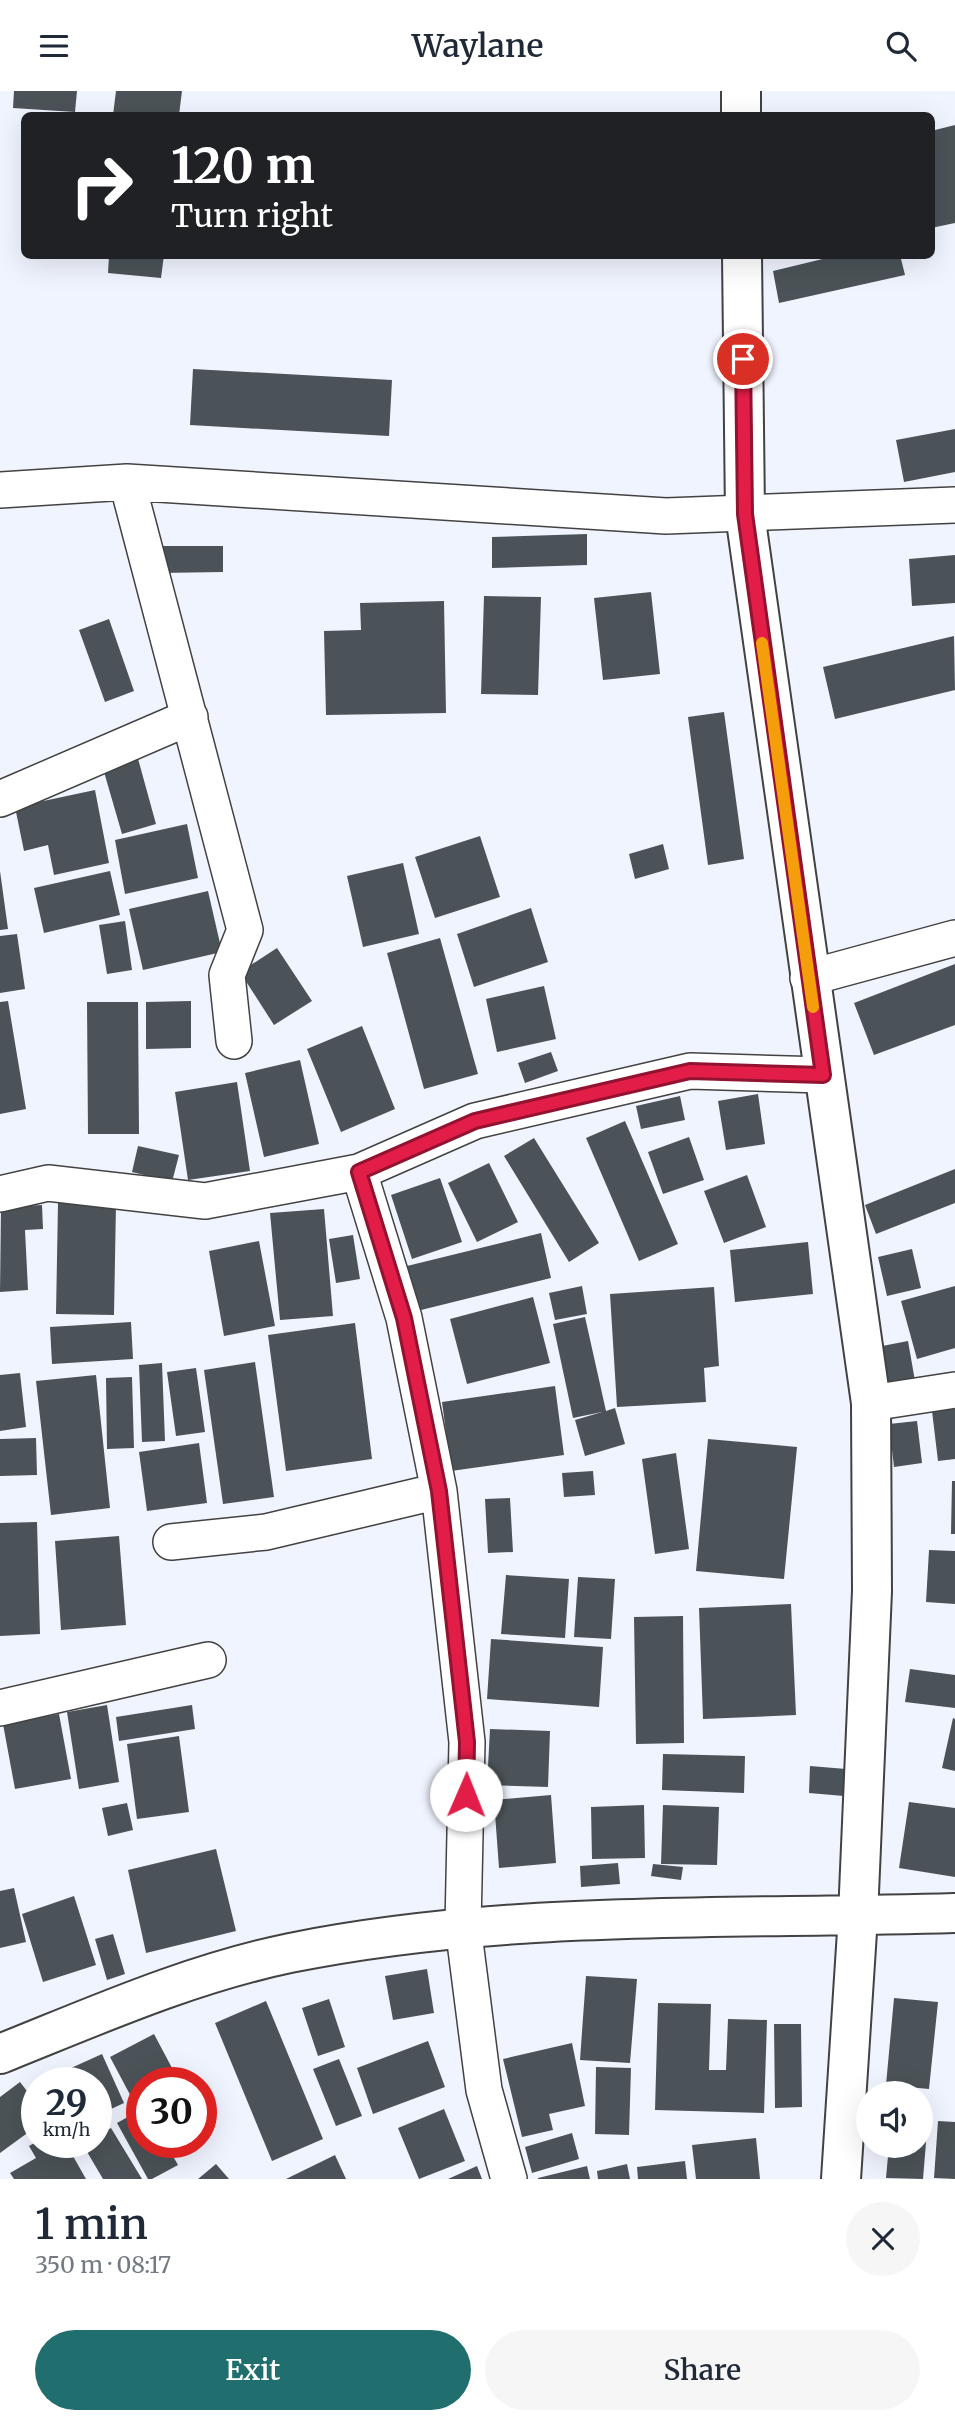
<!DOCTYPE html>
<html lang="en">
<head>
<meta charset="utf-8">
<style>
	body { margin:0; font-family:Merriweather,serif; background:#f6f6f7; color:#1f2937; height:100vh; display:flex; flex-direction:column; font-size:26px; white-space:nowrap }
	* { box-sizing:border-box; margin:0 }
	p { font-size:23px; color:#747a83 }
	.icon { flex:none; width:38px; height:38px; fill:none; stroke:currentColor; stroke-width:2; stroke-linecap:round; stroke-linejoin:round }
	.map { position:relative; height:2088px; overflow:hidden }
	.panel { display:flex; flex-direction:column; background:#fff; flex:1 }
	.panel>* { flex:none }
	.banner { position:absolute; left:21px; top:21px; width:914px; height:147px; border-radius:10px; box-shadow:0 7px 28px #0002; background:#202124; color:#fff; overflow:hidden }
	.buttons { position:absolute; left:856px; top:1990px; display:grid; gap:14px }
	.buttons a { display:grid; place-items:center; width:77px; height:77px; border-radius:50%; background:#fff; box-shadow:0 7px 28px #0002; font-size:35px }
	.speed { position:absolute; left:21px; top:1976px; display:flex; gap:14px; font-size:35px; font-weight:700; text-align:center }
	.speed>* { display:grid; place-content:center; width:91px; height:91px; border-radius:50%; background:#fff; box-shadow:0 7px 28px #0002; line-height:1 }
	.speed small { font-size:18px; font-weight:400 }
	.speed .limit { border:10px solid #d22; background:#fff; color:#111 }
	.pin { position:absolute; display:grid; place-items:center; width:60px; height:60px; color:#fff; margin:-30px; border:4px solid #fff; border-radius:50%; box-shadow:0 2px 7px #0007 }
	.me { position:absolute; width:77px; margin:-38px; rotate:1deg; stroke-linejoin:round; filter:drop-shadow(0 0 5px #0008) }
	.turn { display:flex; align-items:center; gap:24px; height:147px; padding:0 35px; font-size:32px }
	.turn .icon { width:91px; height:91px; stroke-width:2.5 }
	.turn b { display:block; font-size:49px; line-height:60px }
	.round { display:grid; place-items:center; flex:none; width:74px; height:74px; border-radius:37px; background:#f6f6f7 }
	.head { display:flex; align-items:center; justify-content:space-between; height:119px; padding:0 35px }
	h1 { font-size:42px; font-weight:600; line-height:52px }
	.button { display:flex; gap:14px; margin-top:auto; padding:14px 35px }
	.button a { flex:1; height:80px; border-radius:42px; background:#206f6e; color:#fff; font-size:28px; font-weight:600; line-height:80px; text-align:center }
	.button a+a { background:#f6f6f7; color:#1f2937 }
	header { display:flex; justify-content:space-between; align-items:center; height:91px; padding:0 35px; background:#fff; font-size:32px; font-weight:600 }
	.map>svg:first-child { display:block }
	.building { fill:#4b5358 }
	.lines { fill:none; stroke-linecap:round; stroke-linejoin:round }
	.minor-casing { stroke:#424242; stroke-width:38 }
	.tertiary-casing { stroke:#424242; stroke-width:42 }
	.minor { stroke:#fff; stroke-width:35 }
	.tertiary { stroke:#fff; stroke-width:38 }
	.route-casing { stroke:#92132f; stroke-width:18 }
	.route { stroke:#e11d48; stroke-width:12 }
	.slow { stroke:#f59e0b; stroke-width:12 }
</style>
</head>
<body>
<header><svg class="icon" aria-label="menu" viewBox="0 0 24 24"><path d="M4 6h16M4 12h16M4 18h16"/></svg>Waylane<svg class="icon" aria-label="search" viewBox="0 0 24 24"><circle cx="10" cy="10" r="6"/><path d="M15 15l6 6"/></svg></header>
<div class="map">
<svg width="955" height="2088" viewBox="0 0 955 2088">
	<rect width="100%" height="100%" fill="#f0f4ff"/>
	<path class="building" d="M14,0h63l-2,21 -62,-4z
		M116,0h66l-3,24h-66z
		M955,34v98l-24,5v-97z
		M109,164h55l-3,23 -53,-5z
		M839,164h61l5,20 -126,28 -6,-32z
		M193,278l199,11 -3,56 -199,-11z
		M955,338v43l-51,10 -8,-42z
		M587,443v31l-95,3v-31z
		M160,455h63v26l-63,1z
		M955,464v48l-43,3 -3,-47z
		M651,501l9,82 -57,6 -9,-82z
		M484,505l57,1 -3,98 -57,-1z
		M444,510l2,112 -120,2 -2,-84 37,-1 -1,-27z
		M109,528l25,72 -29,11 -26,-72z
		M954,545l1,54 -120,29 -12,-52z
		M724,621l20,147 -36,6 -20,-148z
		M137,664l19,69 -34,10 -20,-69z
		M95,699l14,73 -55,12 -6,-30 -24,6 -9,-44z
		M187,733l11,54 -73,16 -10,-54z
		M480,745l20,61 -65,21 -20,-61z
		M663,753l6,25 -34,10 -6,-25z
		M403,772l16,71 -56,13 -16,-71z
		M0,780l8,58 -8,1z
		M110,780l10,44 -76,18 -10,-45z
		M208,800l14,61 -79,18 -14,-61z
		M531,817l17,54 -74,25 -17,-53z
		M125,830l7,49 -25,4 -8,-49z
		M17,843l8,55 -25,4v-57z
		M440,847l38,136 -54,15 -37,-136z
		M277,857l35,53 -38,24 -34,-53z
		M955,873v61l-81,30 -20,-52z
		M544,895l12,53 -59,13 -11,-53z
		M8,910l18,108 -26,5v-112z
		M191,910v47l-45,1v-47z
		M87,911h51l1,132h-51z
		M362,935l33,83 -54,23 -34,-83z
		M551,961l7,19 -33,12 -7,-20z
		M300,969l19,84 -55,13 -19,-84z
		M237,991l13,89 -62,9 -13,-88z
		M758,1003l7,50 -39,6 -8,-49z
		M680,1005l5,24 -44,9 -5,-23z
		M625,1030l53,123 -39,17 -53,-123z
		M689,1046l15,43 -41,14 -15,-42z
		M534,1047l65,105 -30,19 -65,-106z
		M138,1055l41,9 -7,27 -40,-10z
		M489,1072l29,59 -41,20 -29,-59z
		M955,1078v34l-79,31 -11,-29z
		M747,1084l19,52 -42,16 -20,-52z
		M440,1087l22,64 -50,17 -21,-64z
		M58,1112l58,1 -2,111 -58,-1z
		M42,1114l1,24 -18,1 3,60 -28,2 1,-85z
		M324,1118l9,107 -53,4 -10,-107z
		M541,1142l10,45 -134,33 -10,-45z
		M353,1144l7,44 -24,4 -7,-44z
		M259,1150l16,85 -51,10 -15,-85z
		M808,1151l5,52 -78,8 -5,-52z
		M912,1158l9,39 -34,8 -9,-39z
		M582,1195l5,28 -32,6 -6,-27z
		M955,1195v62l-38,11 -16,-58z
		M714,1196l5,79 -15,2 2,34 -89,5 -7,-113z
		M533,1206l17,66 -83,21 -17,-65z
		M585,1226l21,94 9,-3 10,36 -40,12 -10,-36 27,-8 -29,6 -20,-94z
		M131,1231l2,37 -81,5 -2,-37z
		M355,1232l17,136 -86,12 -18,-136z
		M908,1250l7,40 -31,6 -7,-40z
		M255,1271l19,135 -51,7 -19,-134z
		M162,1272l3,78 -23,1 -3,-77z
		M196,1277l9,64 -29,4 -9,-64z
		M20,1282l6,54 -26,4v-56z
		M96,1284l14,133 -59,7 -15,-134z
		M132,1286l2,71 -27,1 -1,-71z
		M555,1295l9,69 -113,16 -9,-69z
		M955,1317v51l-17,2 -6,-50z
		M917,1330l5,42 -28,4 -5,-43z
		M36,1347l1,37 -37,1v-37z
		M708,1348l89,8 -13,132 -88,-8z
		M199,1352l8,60 -60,8 -8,-59z
		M676,1362l13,96 -34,5 -13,-95z
		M593,1380l2,24 -31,2 -2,-24z
		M952,1390h3v53h-4z
		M510,1407l3,54 -25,1 -3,-54z
		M37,1431l3,112 -40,2v-113z
		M119,1445l7,89 -65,5 -6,-89z
		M929,1459l26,1v53l-29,-2z
		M506,1484l63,4 -4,59 -64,-4z
		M578,1486l37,2 -4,60 -37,-2z
		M791,1513l5,111 -93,4 -4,-111z
		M683,1525l1,127 -48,1 -2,-127z
		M491,1548l112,8 -4,60 -112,-8z
		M910,1578l45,6v33l-50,-6z
		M107,1614l12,77 -40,7 -12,-77z
		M192,1614l3,24 -76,12 -3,-24z
		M59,1623l12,65 -56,10 -12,-65z
		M953,1627l2,1v52l-13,-3z
		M490,1638l60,2 -2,56 -61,-2z
		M179,1645l10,76 -52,7 -10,-75z
		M663,1663l82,2 -1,37 -82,-3z
		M810,1675l36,3 -2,27 -35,-3z
		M551,1704l5,68 -57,5 -5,-68z
		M909,1711l46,6v69l-56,-9z
		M127,1712l6,27 -25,6 -6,-28z
		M644,1714l1,53 -53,1 -1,-52z
		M663,1714l56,2 -2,58 -56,-1z
		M216,1758l20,82 -90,22 -18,-83z
		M618,1772l2,21 -39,3 -1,-21z
		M653,1773l30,3 -2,13 -30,-4z
		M14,1797l12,54 -26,6v-57z
		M74,1805l22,69 -53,17 -21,-68z
		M113,1843l12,40 -18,6 -12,-41z
		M427,1878l7,44 -41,7 -8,-44z
		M586,1885l51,3 -7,84 -50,-3z
		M894,1907l44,4 -9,87 -43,-4z
		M329,1908l16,48 -27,9 -16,-48z
		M266,1910l57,138 -51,22 -57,-138z
		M658,1912l53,1 -2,66h17l2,-51 39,1 -3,93 -109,-3z
		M774,1933h27l1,83 -27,1z
		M154,1943l26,49h-38v20l-6,3 -26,-49z
		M428,1950l17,46 -72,27 -16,-46z
		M572,1952l13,63 -36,8 4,16 -31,7 -19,-78z
		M102,1963l22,49 -28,13v-33h-45l-2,-5z
		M339,1968l23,57 -26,10 -23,-57z
		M596,1976l35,1 -2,67 -34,-1z
		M20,1991l17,22v22l-37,27v-56z
		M920,2015h9l-6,73 -37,-1 3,-33h31z
		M142,2018v33h23l13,23 -26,14h-4l-31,-56z
		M444,2018l21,52 -46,18 -21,-51z
		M938,2030l17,1v57l-21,-1z
		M111,2037l31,51h-39l-20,-34 13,-3v-5z
		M572,2042l7,26 -47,14 -7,-26z
		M756,2047l4,41h-64l-4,-34z
		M36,2051h29l21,37h-72l-4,-6 26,-15 -7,-12z
		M335,2064l11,24h-60z
		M685,2070l2,18h-49l-1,-12z
		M216,2073l13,15h-31z
		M627,2073l3,15h-32l-1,-8z
		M477,2075l5,13h-34z
		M587,2075l3,13h-52v-1z"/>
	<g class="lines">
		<defs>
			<path id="minor" d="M127,391l118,448 -18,45 7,66
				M0,399l127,-8 539,34 289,-11
				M0,708l190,-82
				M808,887l147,-40
				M359,1081l45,146 35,173 28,251 -4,184 21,164 25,89
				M0,1103l48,-11 157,18 154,-29 116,-51 215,-50 133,4
				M871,1312l84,-13
				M171,1451l95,-10 173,-41
				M0,1617l208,-48"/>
			<path id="tertiary" d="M741,0v24
				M742,164l3,259 126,889 1,188 -14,325 -17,263
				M0,1963c95,-38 189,-80 290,-101 218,-44 443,-33 665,-40"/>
		</defs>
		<use href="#minor" class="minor-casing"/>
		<use href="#tertiary" class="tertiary-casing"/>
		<use href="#minor" class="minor"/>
		<use href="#tertiary" class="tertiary"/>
	</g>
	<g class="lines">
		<defs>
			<path id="route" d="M466,1704l1,-53 -28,-251 -35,-173 -45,-146 116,-51 215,-50 133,4 -78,-561 -2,-155"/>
		</defs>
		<use href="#route" class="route-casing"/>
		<use href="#route" class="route"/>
		<path class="slow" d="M762,552l51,364"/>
	</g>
</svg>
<div class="buttons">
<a><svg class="icon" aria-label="sound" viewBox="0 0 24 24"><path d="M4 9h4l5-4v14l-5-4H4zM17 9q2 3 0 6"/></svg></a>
</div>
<div class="speed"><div>29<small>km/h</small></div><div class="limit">30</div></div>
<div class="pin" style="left:743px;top:268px;background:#d93025"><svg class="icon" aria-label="arrive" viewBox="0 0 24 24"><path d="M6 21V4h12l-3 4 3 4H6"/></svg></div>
<svg class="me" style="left:466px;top:1704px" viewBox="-20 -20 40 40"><circle r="19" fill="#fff"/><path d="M0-13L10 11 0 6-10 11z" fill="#e11d48"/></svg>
<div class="banner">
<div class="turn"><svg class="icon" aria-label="right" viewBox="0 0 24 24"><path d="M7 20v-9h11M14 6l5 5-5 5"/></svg><div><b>120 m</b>Turn right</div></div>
</div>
</div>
<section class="panel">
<div class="head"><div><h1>1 min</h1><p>350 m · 08:17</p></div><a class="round"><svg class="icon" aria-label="close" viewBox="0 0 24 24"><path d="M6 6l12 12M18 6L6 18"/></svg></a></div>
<div class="button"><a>Exit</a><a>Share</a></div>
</section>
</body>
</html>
